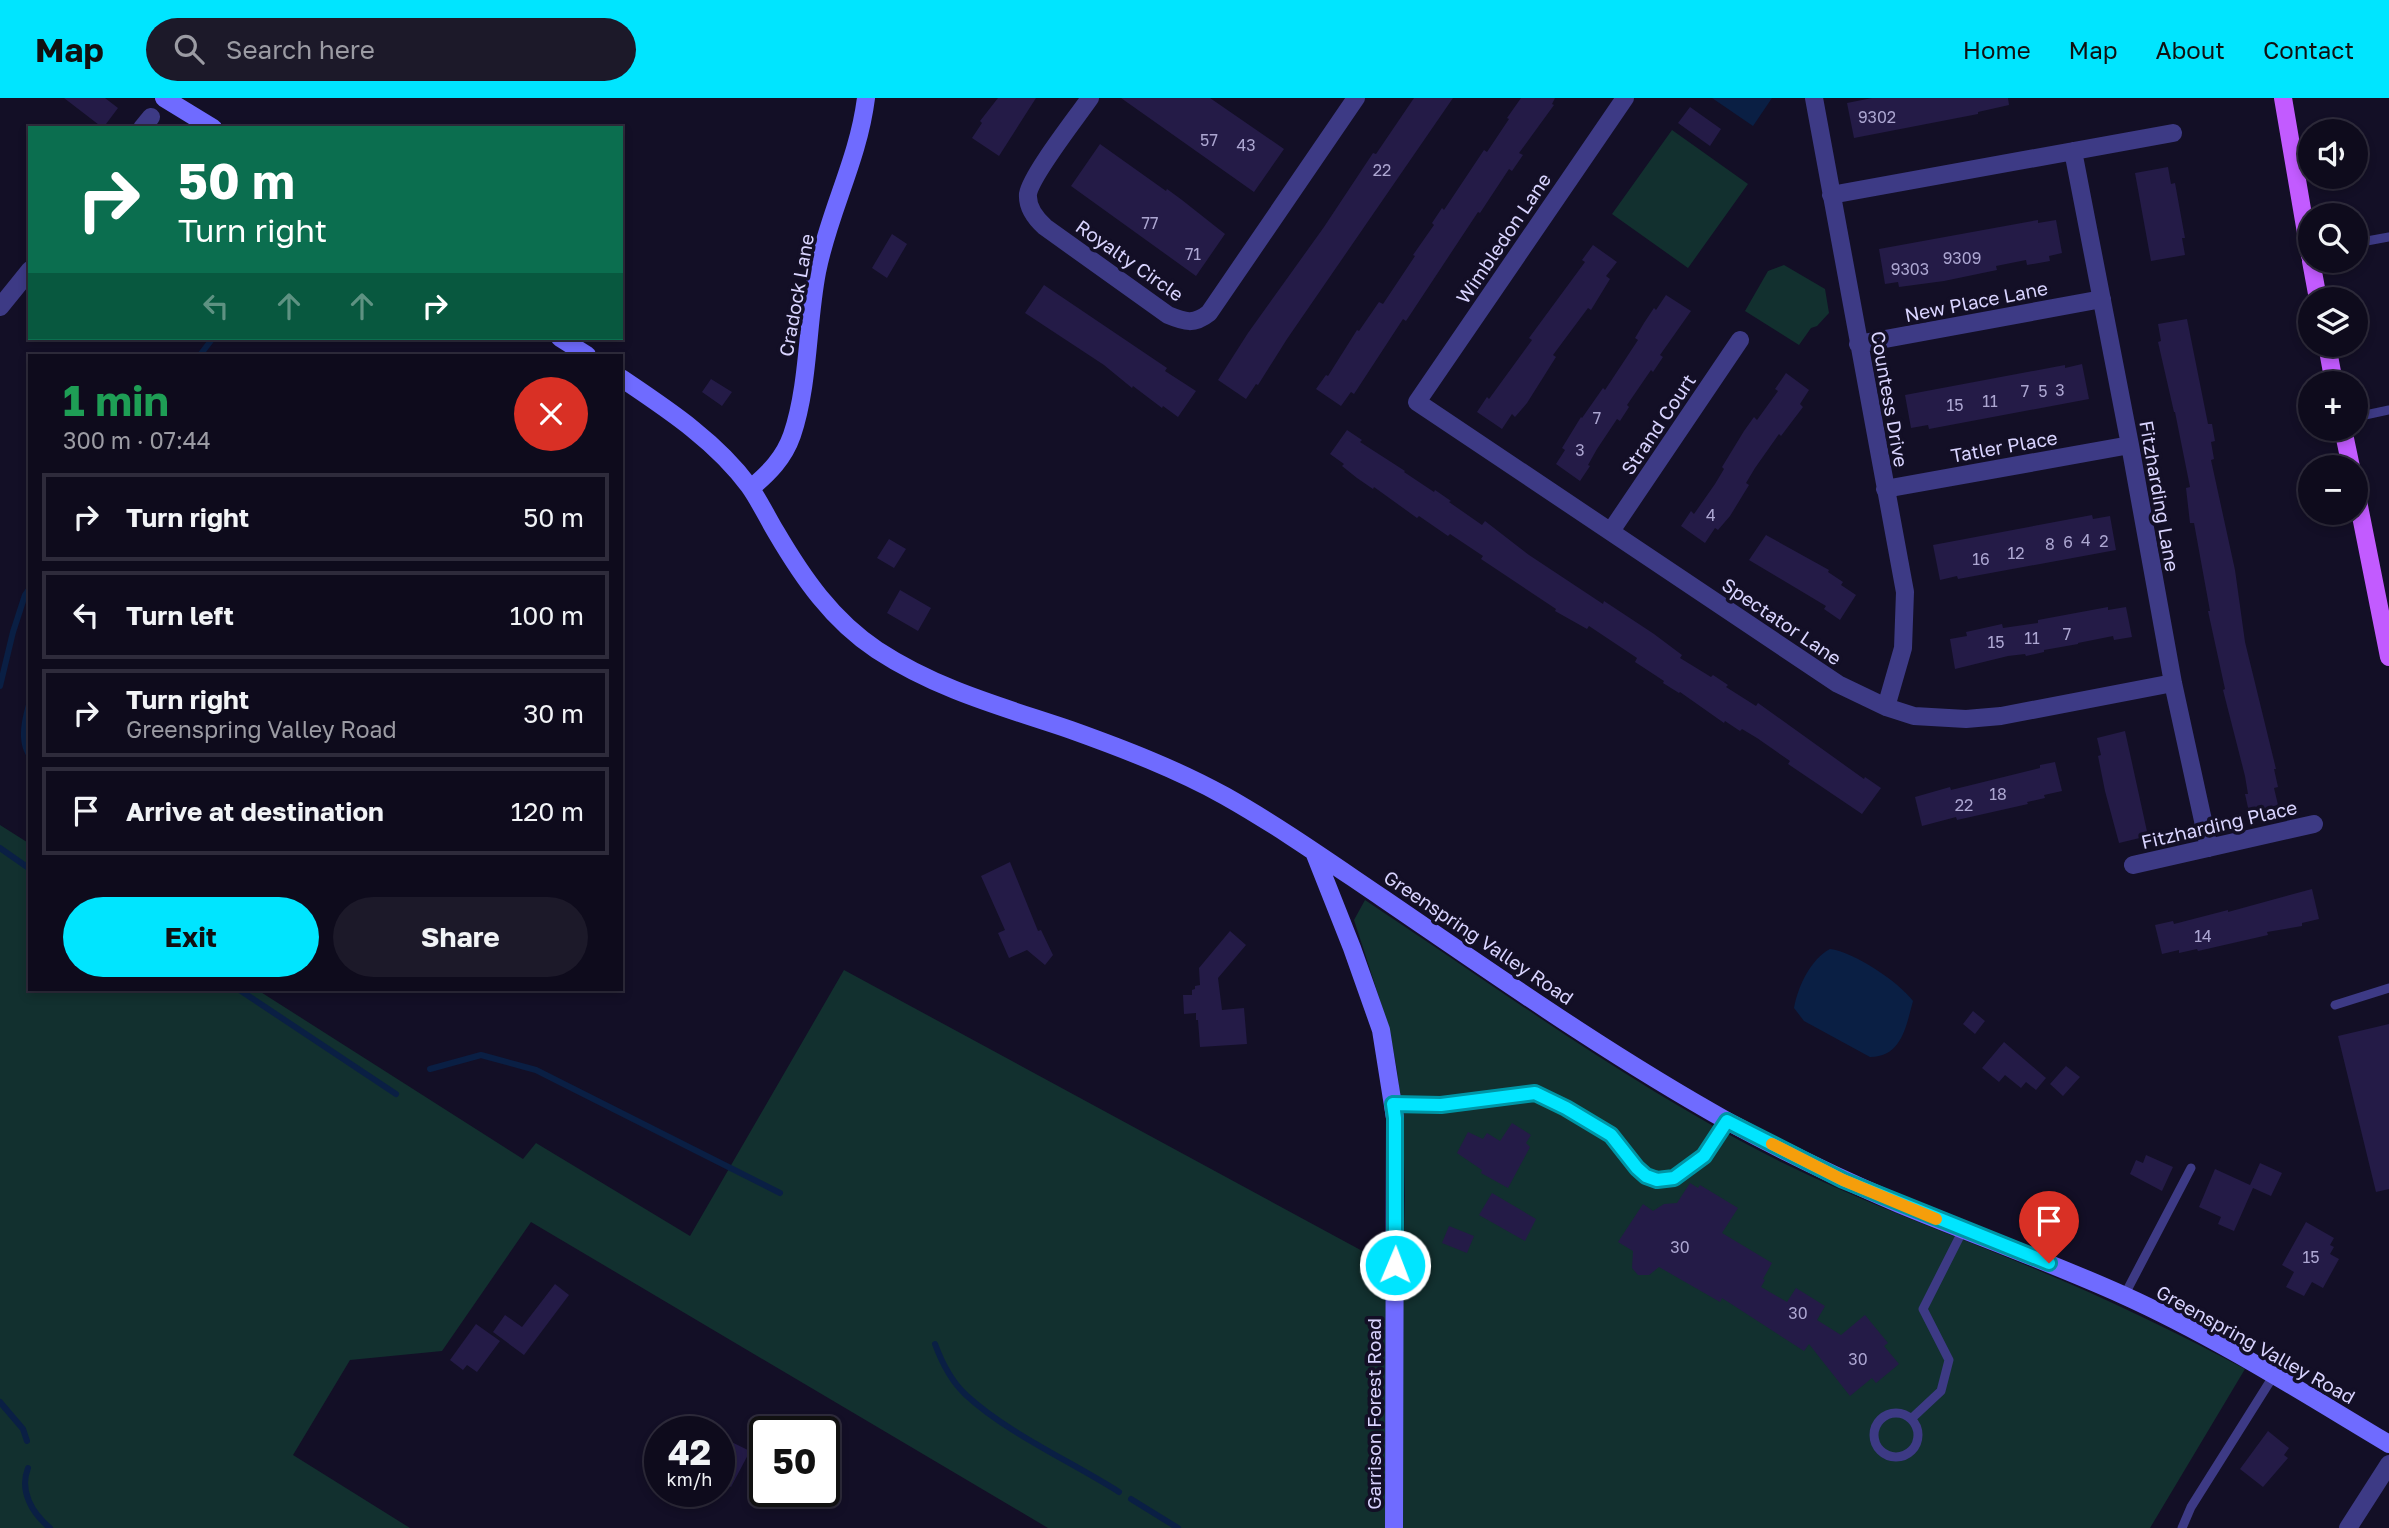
<!DOCTYPE html>
<html lang="en">
<head>
<meta charset="utf-8">
<style>
	body { margin:0; font-family:"Golos Text",sans-serif; background:#1c1929; color:#f1f3f6; height:100vh; display:flex; flex-direction:column; font-size:26px; white-space:nowrap }
	* { box-sizing:border-box; margin:0 }
	p { font-size:23px; color:#9b9ba3 }
	.icon { flex:none; width:38px; height:38px; fill:none; stroke:currentColor; stroke-width:2; stroke-linecap:round; stroke-linejoin:round }
	.map { position:relative; flex:1; overflow:hidden }
	.panel { position:absolute; left:28px; top:256px; width:595px; height:637px; display:flex; flex-direction:column; background:#0e0b1c; border-radius:0px; box-shadow:0 4px 10px #0003,0 0 0 2px #2e2b3b }
	.panel>* { flex:none }
	.top-card { position:absolute; left:28px; top:28px; width:595px; height:214px; border-radius:0px; box-shadow:0 4px 10px #0003,0 0 0 2px #2e2b3b; background:#0b6e4f; color:#fff; overflow:hidden }
	.fabs { position:absolute; left:2298px; top:21px; display:grid; gap:14px }
	.fabs a { display:grid; place-items:center; width:70px; height:70px; border-radius:50%; background:#0e0b1c; box-shadow:0 4px 10px #0003,0 0 0 2px #2e2b3b; font-size:35px }
	.speed { position:absolute; left:644px; top:1318px; display:flex; gap:14px; font-size:35px; font-weight:700; text-align:center }
	.speed>* { display:grid; place-content:center; width:91px; height:91px; border-radius:50%; background:#0e0b1c; box-shadow:0 4px 10px #0003,0 0 0 2px #2e2b3b; line-height:1 }
	.speed small { font-size:18px; font-weight:400 }
	.speed .limit { border:4px solid #111; border-radius:10px; background:#fff; color:#111 }
	.pin { position:absolute; display:grid; place-items:center; width:60px; height:60px; color:#fff; margin:-72px -30px; border-radius:50% 50% 50% 0; rotate:-45deg; box-shadow:0 0 7px #0007 }
	.pin .icon { rotate:45deg }
	.me { position:absolute; width:77px; margin:-38px; rotate:1deg; stroke-linejoin:round; filter:drop-shadow(0 0 5px #0008) }
	.turn { display:flex; align-items:center; gap:24px; height:147px; padding:0 35px; font-size:32px }
	.turn .icon { width:91px; height:91px; stroke-width:2.5 }
	.turn b { display:block; font-size:49px; line-height:60px }
	.lanes { display:flex; align-items:center; height:66px; padding:0 35px; background:#0003; justify-content:center; gap:35px; direction:ltr }
	.lanes .off { opacity:.35 }
	.round { display:grid; place-items:center; flex:none; width:74px; height:74px; border-radius:37px; background:#1c1929 }
	.overview { display:flex; align-items:center; justify-content:space-between; height:119px; padding:0 35px }
	h1 { font-size:42px; font-weight:700; line-height:52px; color:#1e9e55 }
	.action { display:flex; gap:14px; margin-top:auto; padding:14px 35px }
	.action a { flex:1; height:80px; border-radius:42px; background:#00e5ff; color:#111; font-size:28px; font-weight:700; line-height:80px; text-align:center }
	.action a+a { background:#1c1929; color:#f1f3f6 }
	ul { padding:0; list-style:none }
	li { display:flex; align-items:center; gap:21px; height:88px; margin:0 14px 10px; padding:0 21px; border:4px solid #2e2b3b; border-radius:0px }
	li div { flex:1 }
	li b { display:block; font-size:26px }
	li em { font-style:normal }
	header { display:flex; align-items:center; gap:42px; box-sizing:border-box; height:98px; padding:0 35px; background:#00e5ff; color:#111 }
	header strong { font-size:33px }
	nav { display:flex; gap:38px; margin-inline-start:auto; font-size:24px }
	.search { width:490px; height:63px; background:#1c1929; display:flex; align-items:center; gap:18px; box-sizing:border-box; padding:0 24px; border-radius:38px; color:#9b9ba3; font-size:26px }
	.map>svg:first-child { display:block }
	.green { fill:#12302f }
	.water { fill:#0a1f44 }
	.lines { fill:none; stroke-linecap:round; stroke-linejoin:round }
	.stream { stroke:#0a1f44; stroke-width:6 }
	.building { fill:#241b47 }
	.lane { stroke:#3d3a85; stroke-width:9 }
	.street { stroke:#3d3a85; stroke-width:18 }
	.secondary { stroke:#6f6bff; stroke-width:18 }
	.primary { stroke:#c25bff; stroke-width:18 }
	.route-casing { stroke:#0095a6; stroke-width:18 }
	.route { stroke:#00e5ff; stroke-width:12 }
	.slow { stroke:#f59e0b; stroke-width:12 }
	.labels { text-anchor:middle; dominant-baseline:central; stroke-width:7; stroke-linejoin:round; paint-order:stroke }
	.number-label { font-size:16px; fill:#aca6d1 }
	.street-label { font-size:19px; fill:#d9d4ff; stroke:#130f26 }
</style>
</head>
<body>
<header>
<strong>Map</strong>
<div class="search"><svg class="icon" aria-label="search" viewBox="0 0 24 24"><circle cx="10" cy="10" r="6"/><path d="M15 15l6 6"/></svg>Search here</div>
<nav><a>Home</a><a>Map</a><a>About</a><a>Contact</a></nav>
</header>
<div class="map">
<svg width="2389" height="1430" viewBox="0 0 2389 1430">
	<rect width="100%" height="100%" fill="#130f26"/>
	<path class="green" d="M1672,32l76,54 -60,84 -76,-54z
		M1784,167l41,24 4,24 -12,13 -6,2 -12,17 -54,-34 23,-40z
		M0,727l30,19v145h226l267,170 13,-16 154,93 154,-266 559,303 2,-77 -2,-74 -6,-52 -8,-42 -35,-108 11,-20c136,90 270,189 416,262 82,41 169,71 254,107 72,30 141,63 210,100l-95,159h-1102l-517,-306 -89,129 -92,9 -57,95 117,73h-410z"/>
	<path class="water" d="M1712,0h60l-19,28z
		M30,592v71c-17,-20 -6,-48 0,-71z
		M1830,851c24,3 69,33 83,52 -7,25 -11,56 -43,56l-66,-36 -10,-13c4,-22 17,-49 36,-59z"/>
	<g class="lines">
		<path class="stream" d="M200,257l13,-17
			M0,588l13,-54 12,-37 5,-7
			M0,750l30,21
			M238,891l158,105
			M430,971l51,-14 55,15 244,123
			M935,1246c7,19 17,38 31,51 41,38 106,67 153,97
			M0,1304l23,27 4,12
			M28,1370c-9,23 4,45 22,60
			M1131,1401l47,29"/>
	</g>
	<path class="building" d="M64,0h41l13,10 -15,20z
		M998,0h38l-37,58 -27,-18 10,-15 -2,-2z
		M1121,0h89l74,51 -30,43z
		M1414,0h39l-166,241 -29,46 -2,-1 -10,15 -28,-19 30,-47 76,-106 49,-74 3,1z
		M1521,0h34l-3,6 2,1 -35,48 4,2 -11,16 -3,-2 -29,44 -2,-1 -72,109 -3,-2 -49,75 -3,-2 -10,14 -25,-17 10,-14 2,1 29,-46 2,1 20,-29 4,2 32,-48 -2,-1 21,-30 -2,-2 10,-15 2,2 40,-60 3,2 22,-33 -2,-1z
		M1872,0h136l1,7 -31,7v2l-124,24 -7,-35z
		M1690,9l31,22 -11,17 -32,-23z
		M1100,46l66,47 1,-2 15,11 43,34 -29,42 -125,-90z
		M2168,69l3,17 4,-1 10,55h-3l3,17 -34,6 -16,-88z
		M2038,122v3l18,-3 6,33 -13,3 1,5 -23,4 -1,-5 -30,6 1,4 -53,11 -45,6 -1,-5 -13,2 -6,-35z
		M892,136l15,10 -20,34 -15,-10z
		M1593,147l24,17 -11,14 4,3 -19,31 -3,-2 -35,47 3,2 -29,46 -12,14 -3,-3 -10,15 -25,-17 10,-15 2,2 43,-59 -3,-2 56,-76 -3,-2z
		M1044,187l123,83 -2,3 31,20 -18,26 -15,-11 -1,2 -29,-22 -1,2 -28,-23 -79,-52z
		M1666,197l25,16 -31,44 3,2 -10,15 -2,-2 -24,35 2,2 -9,14 -3,-2 -20,30 -9,16 2,1 -10,15 -24,-17 9,-14 -3,-2 19,-31 1,1 21,-30 2,2 33,-50 -3,-2 9,-15 10,-15 2,2z
		M2187,221l21,105h4l3,17 -4,1 3,17 -3,1 24,110 10,72 31,127h-2l4,18 -4,1 4,17 -29,7 -4,-18h3l-3,-18 -22,-86 2,-1 -17,-78h2l-16,-88h-4l-4,-35 4,-1 -15,-75h-1l-16,-70 3,-1 -3,-17z
		M2082,266l7,35 -160,30 -1,-4 -17,3 -6,-33 160,-30v3z
		M1786,275l23,17 -9,14 3,3 -22,29 -2,-2 -24,34 -9,15 3,2 -19,31 -12,14 -3,-2 -10,15 -24,-17 10,-15 3,3 21,-30 9,-15 -2,-2 22,-36 10,-14 3,3 21,-29 -3,-2z
		M711,281l21,13 -10,14 -20,-14z
		M1347,332l15,10 -2,2 45,29 -1,1 30,20 1,-2 16,11 -2,1 33,23 3,-4 44,34 74,49 1,-3 50,33 28,21 -2,3 31,19 2,-2 15,10 -2,2 30,19 2,-3 106,76 1,-2 16,11 -19,26 -74,-50 2,-3 -33,-23 -15,-9 -2,2 -15,-10 -1,2 -44,-31 -1,1 -16,-10 1,-2 -29,-19 2,-4 -48,-32 -2,3 -32,-18 1,-2 -75,-50 2,-3 -33,-22 -2,2 -29,-20 -2,2 -43,-31 -1,2 -16,-11 -15,-12 2,-2 -14,-10z
		M2092,417l1,4 17,-3 6,34 -158,29 -1,-3 -17,4 -7,-35z
		M1766,437l63,35 -1,2 15,10 -2,3 15,10 -16,25 -16,-11 2,-3 -77,-46z
		M889,441l17,10 -12,19 -17,-10z
		M900,492l31,18 -13,23 -31,-18z
		M2108,509v3l18,-3 6,30 -18,3 -1,-4 -35,7v1l-34,6v2l-18,4 -1,-2 -17,2 -53,13 -5,-30 17,-3 -1,-4 36,-8 1,4 35,-5v-3z
		M2125,633l23,105 -29,7 -14,-52 -7,-35 3,-1 -4,-17z
		M2055,664l7,29 -18,4 1,3 -18,4 1,2 -71,16 -1,-3 -34,9 -7,-29 35,-10 1,3 89,-22v-3z
		M1010,764l28,69 3,-1 12,25 -8,10 -18,-15 -18,8 -11,-25 7,-3 -24,-54z
		M2312,791l7,30 -17,4v3l-35,6 1,3 -70,16 -1,-2 -18,4v-3l-17,4 -7,-29 18,-4 1,3 54,-14v2z
		M1230,833l16,14 -28,33 4,32 22,-2 3,36 -47,3 -2,-27h-2v-7l-12,1 -1,-19h9v-5l3,-1v-3l5,-1 -1,-17z
		M1973,913l12,10 -10,13 -12,-10z
		M2389,926v165l-13,3 -38,-156z
		M2004,944l42,36 -10,12 -10,-8 -5,6 -16,-13 -6,7 -17,-14z
		M2066,968l14,11 -17,19 -13,-12z
		M1512,1025l19,12 -5,8 4,4 -22,41 -27,-15 1,-3 -25,-17 11,-21 15,7 4,-6 13,8z
		M2146,1057l27,12 -11,24 -32,-17 6,-14 7,3z
		M2260,1065l22,10 -11,23 -18,-8 -19,43 -16,-7 3,-7 -22,-10 16,-38 35,16z
		M1690,1085l8,5 2,-3 38,23 -16,25 50,30 -9,16 2,1 -4,7 26,15 9,-14 29,18 -8,14 24,15 24,-20 23,28 -4,3 15,18 -23,19 -4,-5 -22,18 -41,-52 -5,7 -82,-53 -2,4 -61,-35 -10,8h-11l-6,-7 1,-17 -15,-9 25,-38 10,7 11,-7 13,-1z
		M1492,1095l44,26 -11,22 -46,-26z
		M2306,1124l28,16 -4,7 4,2 -4,7 9,5 -16,29 -11,-6 -8,14 -18,-9 8,-15 -12,-7z
		M1449,1128l25,10 -7,17 -25,-10z
		M555,1186l14,11 -45,60 -31,-23 12,-17 17,12z
		M476,1226l24,17 -23,31 -10,-7 -4,5 -13,-10z
		M2268,1333l21,17 -5,7 4,3 -25,29 -23,-18z
		M719,1338l31,15 -19,36 -12,-6z"/>
	<g class="lines">
		<path class="lane" d="M2356,145l33,-6
			M2356,319l33,-7
			M2335,907l54,-17
			M1393,1006c16,0 33,2 49,1 22,-2 77,-16 95,-11 15,5 65,31 75,42 12,13 19,31 35,40 33,19 66,-33 80,-55
			M2124,1198l67,-128
			M1874 1337a22 22 0 1 1 44 0a22 22 0 1 1-44 0Z
			M1911,1321l30,-28 8,-31 -26,-51 40,-79
			M2182,1430l9,-21 83,-132"/>
		<path class="street" d="M1090,0c-13,19 -59,77 -62,96 -1,13 7,24 17,33l123,88c17,7 26,10 41,-2l147,-215
			M1625,0l-208,304 421,282 48,23 28,9 52,3 35,-3 172,-33
			M1814,0l91,494 -2,56 -17,59
			M142,30l9,-11
			M2073,53l57,294 43,238 36,165
			M1831,97l342,-62
			M0,209l30,-37
			M1858,246l244,-45
			M1885,391l245,-44
			M1611,433l129,-191
			M2133,767l181,-41
			M2348,1430l41,-64"/>
		<path class="secondary" d="M164,0l49,30
			M560,240l27,17
			M621,280c46,31 95,63 128,108 10,14 18,31 27,46 27,46 56,88 101,118 61,40 126,57 194,80 53,19 105,39 154,66 55,31 107,68 159,103 113,77 225,156 345,223 55,30 112,57 170,82 75,31 151,58 224,91 93,42 179,97 266,149
			M751,390c18,-15 33,-30 41,-53 17,-50 15,-111 25,-163 12,-61 41,-111 49,-174
			M1314,754l38,96 29,82 14,88 -1,410"/>
		<path class="primary" d="M2283,0l27,158
			M2311,163l7,38
			M2327,247l7,38
			M2343,331l8,38
			M2356,393l33,166"/>
	</g>
	<g class="lines">
		<defs>
			<path id="route" d="M1395,1167v-147l-2,-14 48,1 94,-12 31,15 45,27 26,33 9,8 11,4 17,-2 30,-22 23,-35 116,59 206,83"/>
		</defs>
		<use href="#route" class="route-casing"/>
		<use href="#route" class="route"/>
		<path class="slow" d="M1772,1046l71,36 93,39"/>
	</g>
	<g class="labels">
		<g class="number-label">
			<text x="1877" y="19">9302</text>
			<text x="1209" y="42">57</text>
			<text x="1246" y="47">43</text>
			<text x="1382" y="72">22</text>
			<text x="1150" y="125">77</text>
			<text x="1193" y="156">71</text>
			<text x="1962" y="160">9309</text>
			<text x="1910" y="171">9303</text>
			<text x="2060" y="292">3</text>
			<text x="2025" y="293">7</text>
			<text x="2043" y="293">5</text>
			<text x="1990" y="303">11</text>
			<text x="1955" y="307">15</text>
			<text x="1597" y="320">7</text>
			<text x="1580" y="352">3</text>
			<text x="1711" y="417">4</text>
			<text x="2086" y="442">4</text>
			<text x="2104" y="443">2</text>
			<text x="2068" y="444">6</text>
			<text x="2050" y="446">8</text>
			<text x="2016" y="455">12</text>
			<text x="1981" y="461">16</text>
			<text x="2067" y="536">7</text>
			<text x="2032" y="540">11</text>
			<text x="1996" y="544">15</text>
			<text x="1998" y="696">18</text>
			<text x="1964" y="707">22</text>
			<text x="2203" y="838">14</text>
			<text x="1680" y="1149">30</text>
			<text x="2311" y="1159">15</text>
			<text x="1798" y="1215">30</text>
			<text x="1858" y="1261">30</text>
		</g>
		<g class="street-label">
			<text transform="translate(1503 140) rotate(-56)">Wimbledon Lane</text>
			<text transform="translate(1130 162) rotate(35)">Royalty Circle</text>
			<text transform="translate(796 197) rotate(-80)">Cradock Lane</text>
			<text transform="translate(1976 203) rotate(-11)">New Place Lane</text>
			<text transform="translate(1890 301) rotate(80)">Countess Drive</text>
			<text transform="translate(1658 326) rotate(-56)">Strand Court</text>
			<text transform="translate(2004 348) rotate(-10)">Tatler Place</text>
			<text transform="translate(2160 398) rotate(80)">Fitzharding Lane</text>
			<text transform="translate(1782 523) rotate(34)">Spectator Lane</text>
			<text transform="translate(2219 726) rotate(-13)">Fitzharding Place</text>
			<text transform="translate(1479 839) rotate(34)">Greenspring Valley Road</text>
			<text transform="translate(2256 1246) rotate(29)">Greenspring Valley Road</text>
			<text transform="translate(1373 1316) rotate(-90)">Garrison Forest Road</text>
		</g>
	</g>
</svg>
<div class="fabs">
<a><svg class="icon" aria-label="sound" viewBox="0 0 24 24"><path d="M4 9h4l5-4v14l-5-4H4zM17 9q2 3 0 6"/></svg></a>
<a><svg class="icon" aria-label="search" viewBox="0 0 24 24"><circle cx="10" cy="10" r="6"/><path d="M15 15l6 6"/></svg></a>
<a><svg class="icon" aria-label="layers" viewBox="0 0 24 24"><path d="M12 4l9 5-9 5-9-5zM3 14l9 5 9-5"/></svg></a>
<a>+</a>
<a>−</a>
</div>
<div class="speed"><div>42<small>km/h</small></div><div class="limit">50</div></div>
<div class="pin" style="left:2049px;top:1165px;background:#d93025"><svg class="icon" aria-label="arrive" viewBox="0 0 24 24"><path d="M6 21V4h12l-3 4 3 4H6"/></svg></div>
<svg class="me" style="left:1395px;top:1167px" viewBox="-20 -20 40 40"><circle r="17" fill="#00e5ff" stroke="#fff" stroke-width="3"/><path d="M0-11L8 9 0 5-8 9z" fill="#fff"/></svg>
<div class="top-card">
<div class="turn"><svg class="icon" aria-label="right" viewBox="0 0 24 24"><path d="M7 20v-9h11M14 6l5 5-5 5"/></svg><div><b>50 m</b>Turn right</div></div>
<div class="lanes"><svg class="icon off" aria-label="left" viewBox="0 0 24 24"><path d="M17 20v-9H6M10 6l-5 5 5 5"/></svg><svg class="icon off" aria-label="ahead" viewBox="0 0 24 24"><path d="M12 20V5M6 11l6-6 6 6"/></svg><svg class="icon off" aria-label="ahead" viewBox="0 0 24 24"><path d="M12 20V5M6 11l6-6 6 6"/></svg><svg class="icon" aria-label="right" viewBox="0 0 24 24"><path d="M7 20v-9h11M14 6l5 5-5 5"/></svg></div>
</div>
<section class="panel">
<div class="overview"><div><h1>1 min</h1><p>300 m · 07:44</p></div><a class="round" style="background:#d93025;color:#fff"><svg class="icon" aria-label="close" viewBox="0 0 24 24"><path d="M6 6l12 12M18 6L6 18"/></svg></a></div>
<ul>
<li><svg class="icon" aria-label="right" viewBox="0 0 24 24"><path d="M7 20v-9h11M14 6l5 5-5 5"/></svg><div><b>Turn right</b></div><em>50 m</em></li>
<li><svg class="icon" aria-label="left" viewBox="0 0 24 24"><path d="M17 20v-9H6M10 6l-5 5 5 5"/></svg><div><b>Turn left</b></div><em>100 m</em></li>
<li><svg class="icon" aria-label="right" viewBox="0 0 24 24"><path d="M7 20v-9h11M14 6l5 5-5 5"/></svg><div><b>Turn right</b><p>Greenspring Valley Road</p></div><em>30 m</em></li>
<li><svg class="icon" aria-label="arrive" viewBox="0 0 24 24"><path d="M6 21V4h12l-3 4 3 4H6"/></svg><div><b>Arrive at destination</b></div><em>120 m</em></li>
</ul>
<div class="action"><a>Exit</a><a>Share</a></div>
</section>
</div>
</body>
</html>
